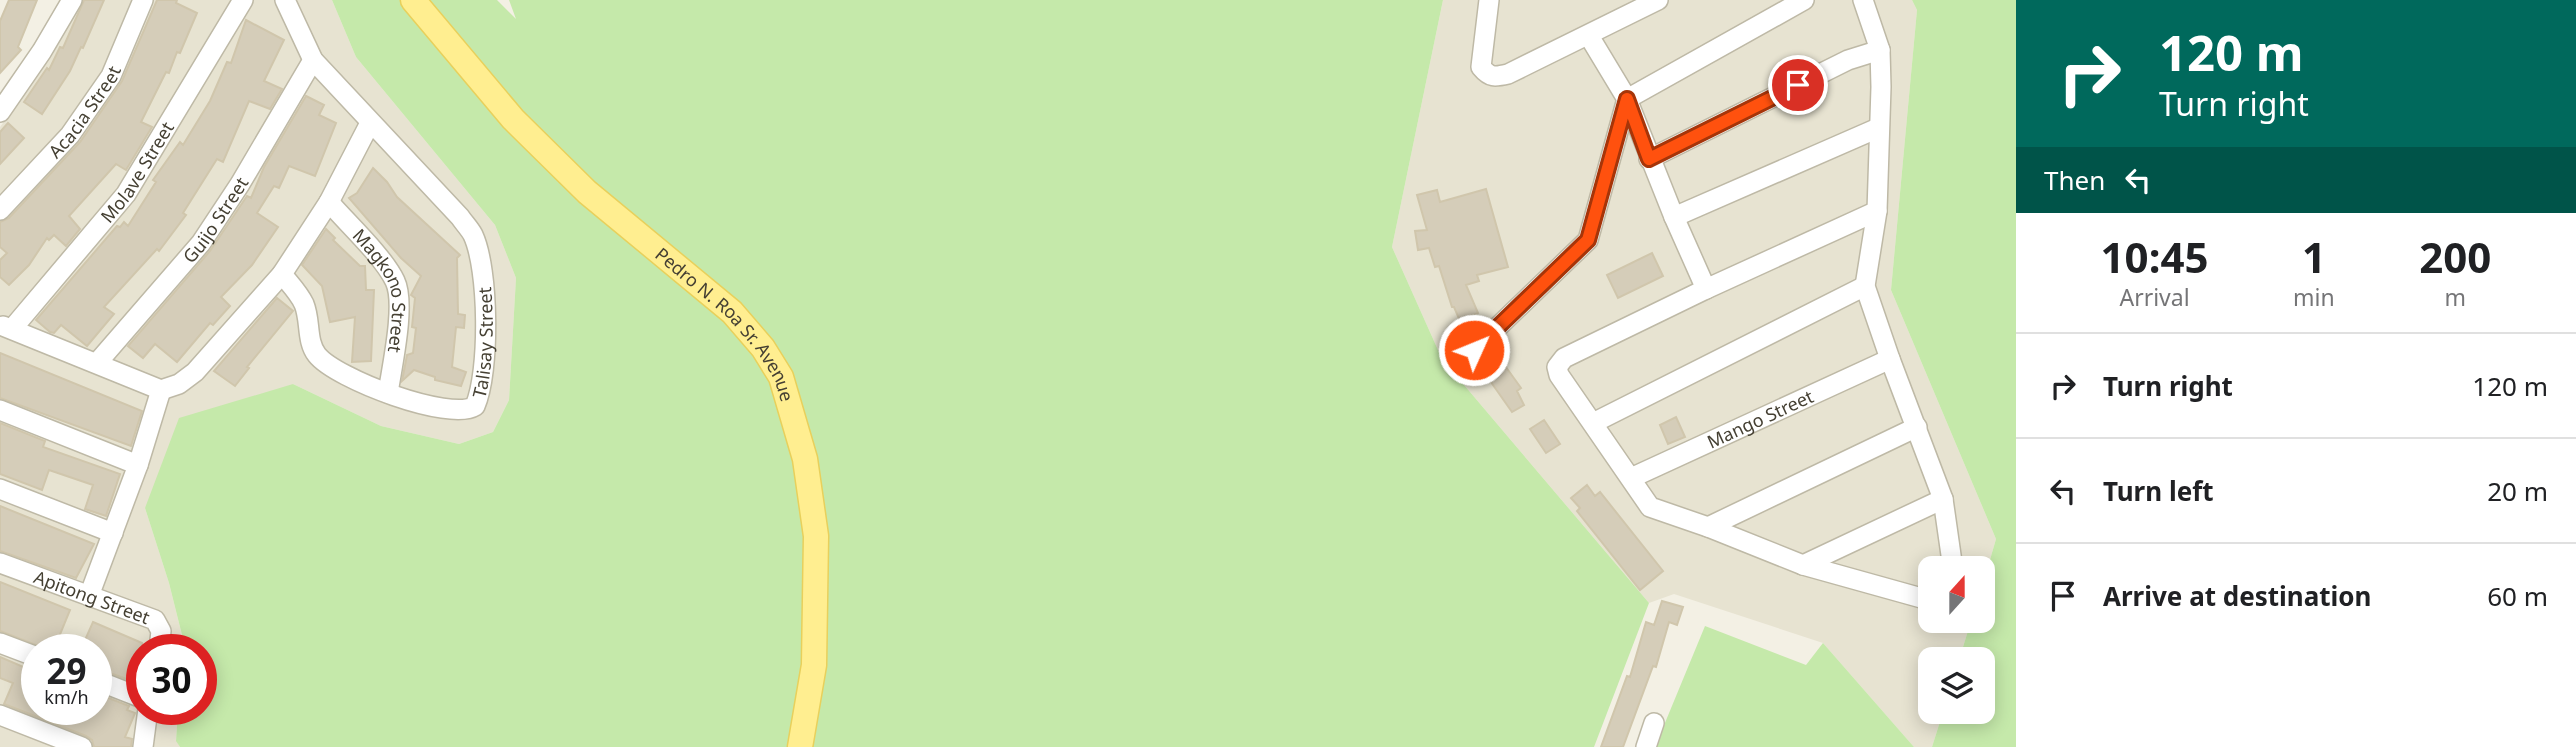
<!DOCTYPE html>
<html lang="en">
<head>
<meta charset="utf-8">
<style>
	body { margin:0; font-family:"Noto Sans",sans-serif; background:#f2f2f2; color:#202124; height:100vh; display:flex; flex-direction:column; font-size:26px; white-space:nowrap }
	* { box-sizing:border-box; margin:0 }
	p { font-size:23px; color:#757577 }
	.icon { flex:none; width:38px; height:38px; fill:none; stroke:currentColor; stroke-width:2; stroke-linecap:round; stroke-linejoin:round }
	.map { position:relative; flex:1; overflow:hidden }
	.drawer { display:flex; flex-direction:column; background:#fff; width:560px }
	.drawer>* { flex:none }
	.guide { background:#00695c; color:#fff; overflow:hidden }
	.needle { width:46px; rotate:21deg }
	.buttons { position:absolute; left:1918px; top:556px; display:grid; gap:14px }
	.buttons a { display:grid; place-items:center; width:77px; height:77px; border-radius:14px; background:#fff; box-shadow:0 4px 18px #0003; font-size:35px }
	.speed { position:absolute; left:21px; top:634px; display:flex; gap:14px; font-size:35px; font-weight:700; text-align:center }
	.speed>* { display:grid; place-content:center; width:91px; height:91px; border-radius:50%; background:#fff; box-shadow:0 4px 18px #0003; line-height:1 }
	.speed small { font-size:18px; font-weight:400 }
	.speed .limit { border:10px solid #d22; background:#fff; color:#111 }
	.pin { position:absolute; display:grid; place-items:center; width:60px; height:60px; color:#fff; margin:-30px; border:4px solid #fff; border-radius:50%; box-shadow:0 2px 7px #0007 }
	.me { position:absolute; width:77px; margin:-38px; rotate:46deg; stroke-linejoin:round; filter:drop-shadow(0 0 5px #0008) }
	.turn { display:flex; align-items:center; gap:24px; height:147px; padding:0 28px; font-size:32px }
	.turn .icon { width:91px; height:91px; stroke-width:2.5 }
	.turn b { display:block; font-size:49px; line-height:60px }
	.then { display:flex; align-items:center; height:66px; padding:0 28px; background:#0003; gap:14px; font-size:26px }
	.eta { display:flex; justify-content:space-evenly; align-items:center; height:119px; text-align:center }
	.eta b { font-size:42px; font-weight:700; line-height:49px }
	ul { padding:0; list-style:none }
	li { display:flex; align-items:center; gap:21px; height:105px; padding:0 28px; border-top:2px solid #e0e0e0 }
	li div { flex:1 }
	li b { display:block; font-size:26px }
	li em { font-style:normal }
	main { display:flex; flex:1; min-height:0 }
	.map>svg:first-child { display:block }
	.residential { fill:#e7e3d1; fill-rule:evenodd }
	.green { fill:#c5e9aa }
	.building { fill:#d5cdb9; stroke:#d0c6ac; stroke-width:2 }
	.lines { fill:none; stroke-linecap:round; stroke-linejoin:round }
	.minor-casing { stroke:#beb9a6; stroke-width:22 }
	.major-casing { stroke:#e8d05c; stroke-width:27 }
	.minor { stroke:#fff; stroke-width:19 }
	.major { stroke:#ffee90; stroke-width:24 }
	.route-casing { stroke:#a63509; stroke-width:18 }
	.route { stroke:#ff510e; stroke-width:12 }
	.labels { text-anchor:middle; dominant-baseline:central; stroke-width:7; stroke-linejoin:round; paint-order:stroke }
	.street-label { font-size:18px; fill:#454033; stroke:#fff }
</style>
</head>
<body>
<main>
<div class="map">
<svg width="2016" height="747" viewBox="0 0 2016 747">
	<rect width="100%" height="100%" fill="#f3f0e4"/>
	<path class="residential" d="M81,0h251l24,57 139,168 21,53 -7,122 -16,32 -34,12 -78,-18 -88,-42 -148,124 24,75 13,52 -1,14h-39v60h36l-2,31 4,7h-180v-620l47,-65zM37,649h59v60h-59z
		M1443,0h469l5,10 -26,280 105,249 -13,45v-15h-53v52h41l-12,39h-29v52h13l-11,35h-18l-91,-104 -149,-49 -25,9 -207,-244 -50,-112z"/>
	<path class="green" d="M332,0h165l19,19 -7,-19h934l-51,247 50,112 207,244 -55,144h-1414l-4,-6 2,-32h23v-60h-20l1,-14 -13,-52 -24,-75 34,-90 114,-34 88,42 78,18 34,-12 16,-32 7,-122 -21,-53 -139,-168z
		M1912,0h104v747h-84l11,-35h40v-52h-24l12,-39h12v-37l13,-45 -105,-249 26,-280z
		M1705,626l101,39 17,-22 91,104h-259z"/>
	<path class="building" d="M9,0h28l-19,47 3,3 -21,23v-52z
		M84,0h20l-21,48 -2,-1 -11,24 -28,43 -18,-12 23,-34 2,2 11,-23 3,1z
		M157,0h20l-1,3 21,10 -17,40 -3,-1 -8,21 -3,-1 -25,50 11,5 -26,43 -10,-6 -47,52 11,13 -14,17 -12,-11 -5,5 -2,-2 -18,27 -20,20 -9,-8v-17l7,-7 -7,-6v-25l9,-4 71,-76 42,-61z
		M246,20l38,20 -20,41 18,8 -12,20 -21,-8 -26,61 -6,-3 -34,54 3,2 -27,36 -2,-2 -53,58 10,7 -27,32 -26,-21 -7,8 -4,-1 -14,-12 81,-94 3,1 4,-5 4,4 28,-44 -3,-2 27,-38 3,3 27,-44 17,-39 4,1z
		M306,96l18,9 -5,10 17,8 -21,53 -26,-10 -10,22 -5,-2 -17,27 21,14 -26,38 -31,32 9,9 -17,19 -3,-2 -33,39 -22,-18 -12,14 -15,-12 82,-95 37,-55 4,2 13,-31z
		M8,123l16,15 -24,26v-32z
		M373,168l14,14 10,15 63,58 -3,3 1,56 7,1 -1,13 -8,-1 -4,40 14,5 -5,14 -26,-6v-3l-21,-7 -12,11 5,-26 6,-2 3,-25 -4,-1 3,-29 -4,-3 10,-19 -20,-18 -52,-60 8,-5z
		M1486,189l22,78 -31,8 2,6 -13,4 12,28 -18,8 -6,-14h-2l-13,-41 -4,1 -6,-19 -11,2 -3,-19 12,-1 -10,-35 20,-5 3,12z
		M326,229l9,9 -2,2 27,26h5l1,24h8l-3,71 -19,1 3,-45 -25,5 -8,-36 -20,-21z
		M1652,253l11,23 -45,22 -11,-23z
		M277,298l16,13 -46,56 2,1 -14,18 -21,-15z
		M0,353l142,58 -11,35 -131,-48z
		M1503,363l18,25 -4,3 7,14 -12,7 -26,-37z
		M1676,417l9,20 -17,7 -8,-19z
		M1544,420l16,24 -14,9 -16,-24z
		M0,423l45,18 -2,6 77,27 -14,42 -21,-7 8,-24 -44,-15 -7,20 -42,-16z
		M1587,485l8,11 5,-4 63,79 -23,19 -63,-79 3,-3 -9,-10z
		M0,506l94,38 -18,34 -76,-27z
		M0,582l70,28 -16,39h-8l-46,-18z
		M1662,601l21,6 -6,18 -8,-3 -13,45 -3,-1 -30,81h-22l26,-71 3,1 16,-55 8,3z
		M93,622l49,21v36l-2,5 -44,-16v-19h-15z
		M0,657l37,16 -2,25 2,1v10h59v-16l33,13 -2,4 8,3 -10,24 7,2 -1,8h-37l-2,-7 -6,-4 -82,-32 9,-21 -13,-5z"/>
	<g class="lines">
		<defs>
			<g id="minor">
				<path d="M1489,0l-8,67c9,11 14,10 27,7l150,-74"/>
				<path d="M1863,0l17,50 1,37 -4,124 -12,75 25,73 53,140 10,70"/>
				<path d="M1589,36l38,63 47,118 32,72"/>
				<path d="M0,112l42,-61 30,-51"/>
				<path d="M1649,159l199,-99 32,-10"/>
				<path id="s1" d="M329,202c19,22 54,54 66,79 11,23 -3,85 -7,112"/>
				<path id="s2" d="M0,210l70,-75 41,-59 32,-76"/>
				<path d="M1877,211l-171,78 -142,69 -7,9 2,8 91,132 58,20 95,38 122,34 5,-1"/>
				<path d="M1674,217l204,-89"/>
				<path id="s3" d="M282,274c7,9 17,19 22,30 7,17 2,37 13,51 19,24 133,67 158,51 15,-34 14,-137 -2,-171 -3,-6 -9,-12 -13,-18l-147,-157 -28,-60"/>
				<path d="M3,326l158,64"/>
				<path id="s4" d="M12,329l114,-135 117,-194"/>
				<path d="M1474,350l114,-110 39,-141 177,-99"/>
				<path id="s5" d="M97,363l104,-120 39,-59 73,-124"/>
				<path d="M161,390l18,-6 16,-12 87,-98 47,-72 41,-79"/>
				<path d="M0,410l138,55"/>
				<path d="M1593,423l272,-137"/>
				<path id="s6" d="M1631,478l259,-119"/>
				<path d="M0,489l113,44"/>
				<path d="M1708,527l209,-100"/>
				<path id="s7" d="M0,563l155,57 6,11 -2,18"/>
				<path d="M1803,565l140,-66"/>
				<path d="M89,596l49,-131 23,-75"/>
				<path d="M0,643l37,14"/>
				<path d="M96,680l46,18"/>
				<path d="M0,715l82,32"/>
				<path d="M143,747l5,-38"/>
				<path d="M1646,747l8,-24"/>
			</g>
			<g id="major">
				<path id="s8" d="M413,0l100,119 74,73 145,120 31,36 18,29 24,82 11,77 -2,129 -14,82"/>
			</g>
		</defs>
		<use href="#minor" class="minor-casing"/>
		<use href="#major" class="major-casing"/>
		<use href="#minor" class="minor"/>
		<use href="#major" class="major"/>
	</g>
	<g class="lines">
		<defs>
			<path id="route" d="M1474,350l114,-110 39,-141 22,60 149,-74"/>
		</defs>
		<use href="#route" class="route-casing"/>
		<use href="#route" class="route"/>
	</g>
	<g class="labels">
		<g class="street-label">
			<text stroke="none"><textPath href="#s2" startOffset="130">Acacia Street</textPath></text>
			<text stroke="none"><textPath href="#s4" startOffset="201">Molave Street</textPath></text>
			<text stroke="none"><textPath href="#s5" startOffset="186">Guijo Street</textPath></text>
			<text stroke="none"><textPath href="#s1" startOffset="108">Magkono Street</textPath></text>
			<text stroke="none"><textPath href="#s8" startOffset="453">Pedro N. Roa Sr. Avenue</textPath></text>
			<text stroke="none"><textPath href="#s3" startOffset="326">Talisay Street</textPath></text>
			<text stroke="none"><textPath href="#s6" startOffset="142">Mango Street</textPath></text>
			<text stroke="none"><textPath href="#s7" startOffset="98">Apitong Street</textPath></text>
		</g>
	</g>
</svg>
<div class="buttons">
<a><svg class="needle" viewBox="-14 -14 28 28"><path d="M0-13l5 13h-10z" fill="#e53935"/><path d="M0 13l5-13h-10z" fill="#757577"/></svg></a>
<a><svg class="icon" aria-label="layers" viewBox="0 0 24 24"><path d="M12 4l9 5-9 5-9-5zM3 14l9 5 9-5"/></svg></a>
</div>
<div class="speed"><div>29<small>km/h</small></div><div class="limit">30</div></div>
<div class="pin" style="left:1798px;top:85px;background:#d93025"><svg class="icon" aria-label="arrive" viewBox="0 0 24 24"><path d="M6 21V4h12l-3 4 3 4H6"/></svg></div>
<svg class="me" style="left:1474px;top:350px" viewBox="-20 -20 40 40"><circle r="17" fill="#ff510e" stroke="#fff" stroke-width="3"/><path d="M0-11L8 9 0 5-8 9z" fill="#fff"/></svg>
</div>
<section class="drawer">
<div class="guide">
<div class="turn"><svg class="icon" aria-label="right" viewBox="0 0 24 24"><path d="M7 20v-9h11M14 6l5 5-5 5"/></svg><div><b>120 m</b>Turn right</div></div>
<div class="then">Then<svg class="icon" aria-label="left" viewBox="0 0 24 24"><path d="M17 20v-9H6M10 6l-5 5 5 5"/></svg></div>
</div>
<div class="eta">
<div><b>10:45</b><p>Arrival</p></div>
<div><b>1</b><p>min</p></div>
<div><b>200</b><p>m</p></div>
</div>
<ul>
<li><svg class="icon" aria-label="right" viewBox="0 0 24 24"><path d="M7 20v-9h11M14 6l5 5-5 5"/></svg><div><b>Turn right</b></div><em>120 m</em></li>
<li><svg class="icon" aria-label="left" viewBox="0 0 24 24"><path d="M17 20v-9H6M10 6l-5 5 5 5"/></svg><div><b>Turn left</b></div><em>20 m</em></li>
<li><svg class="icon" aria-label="arrive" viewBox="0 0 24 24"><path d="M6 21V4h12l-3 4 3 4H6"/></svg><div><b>Arrive at destination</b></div><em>60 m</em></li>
</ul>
</section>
</main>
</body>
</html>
